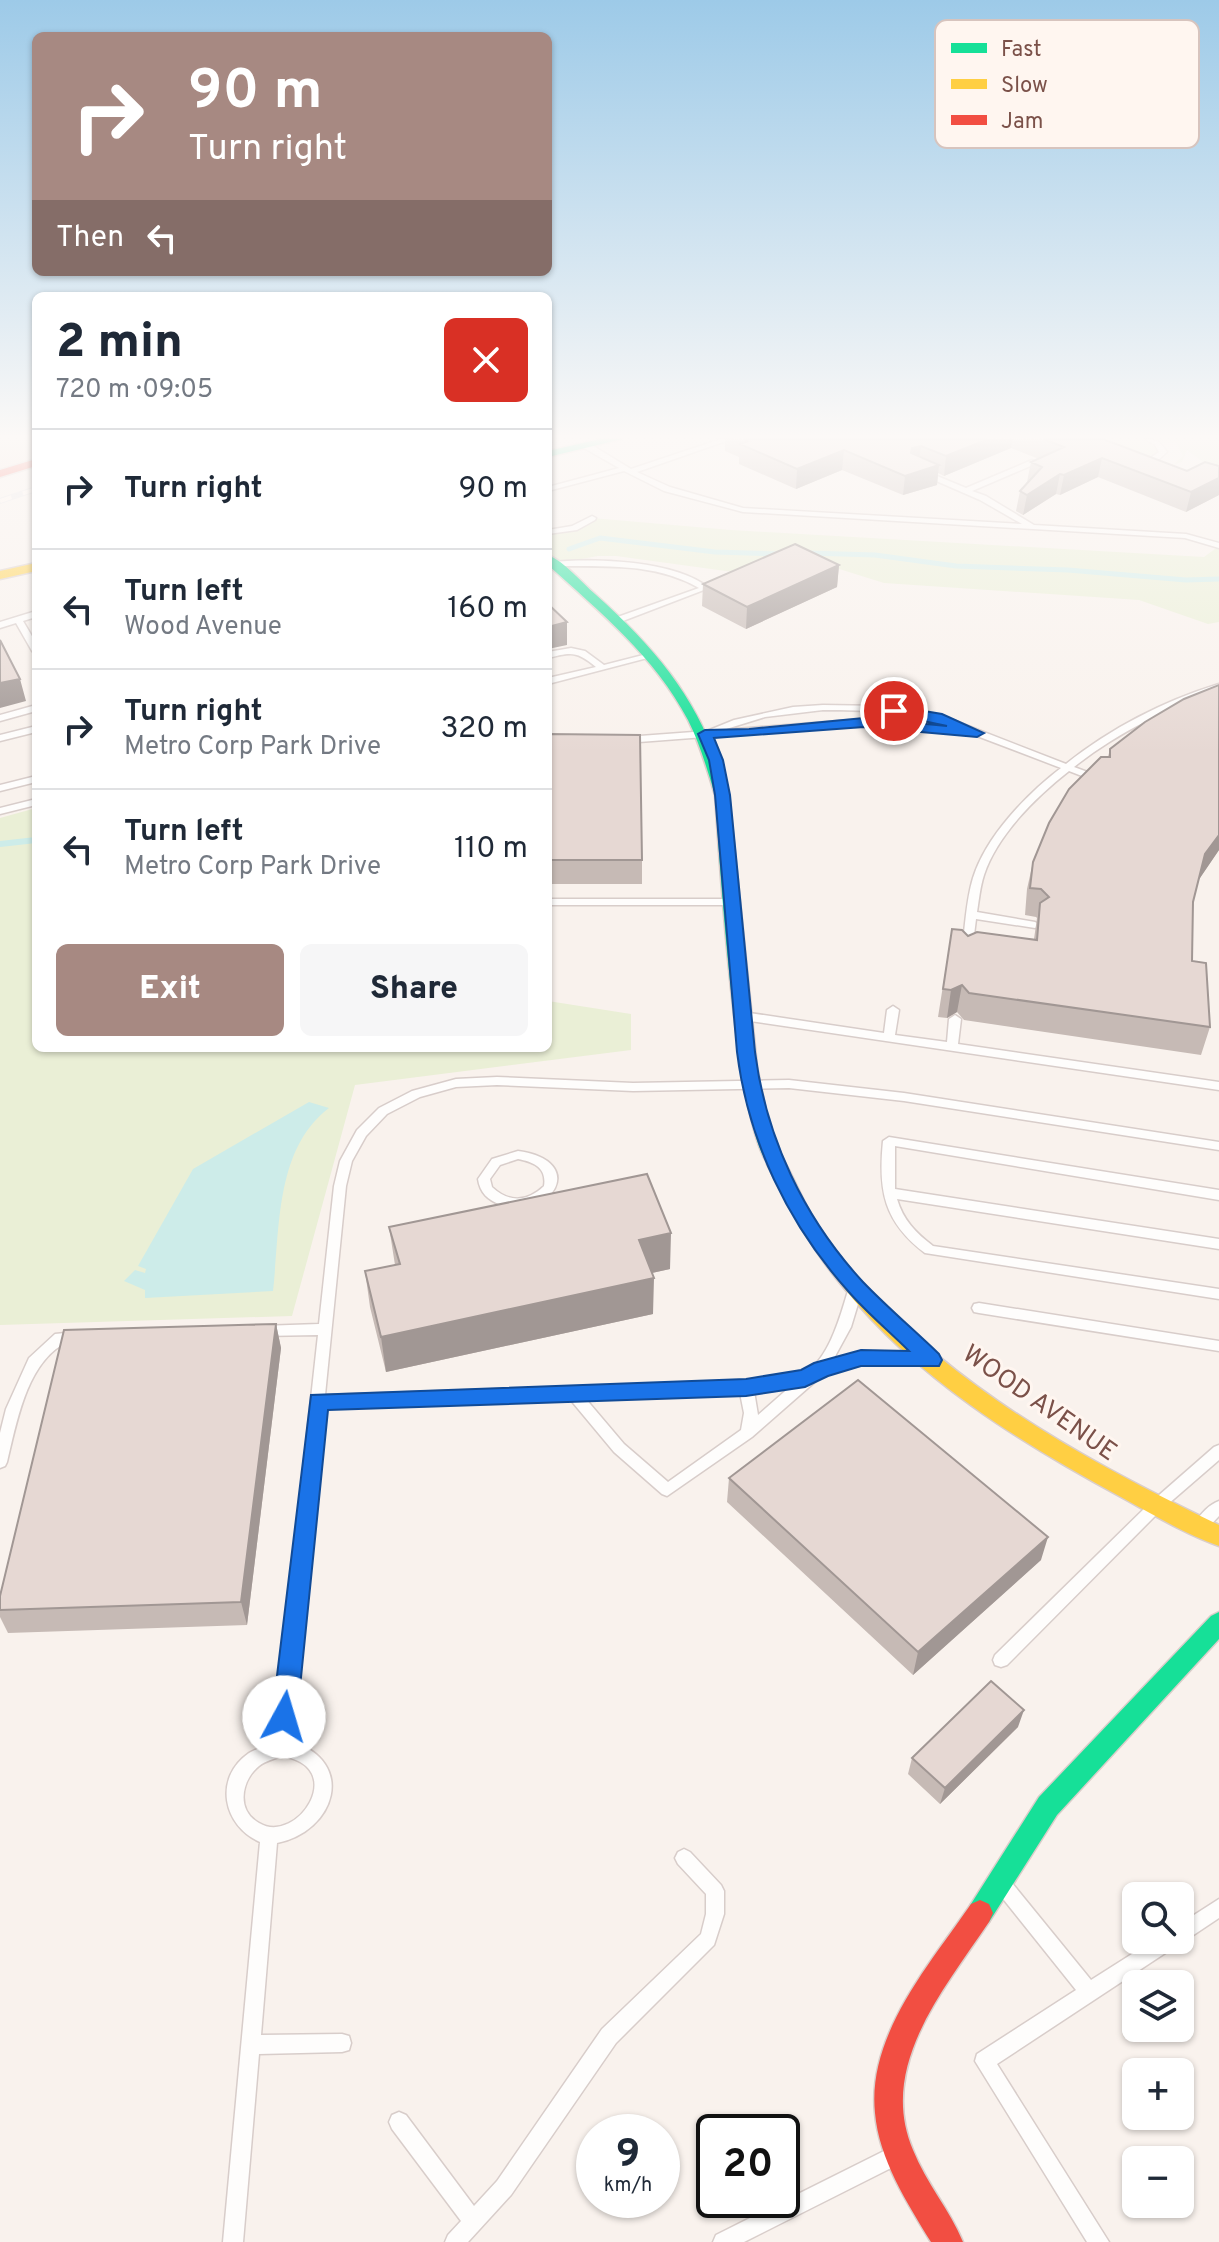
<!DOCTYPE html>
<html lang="en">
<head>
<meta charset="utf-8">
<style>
	body { margin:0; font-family:Overpass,sans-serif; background:#f6f6f7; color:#1f2937; height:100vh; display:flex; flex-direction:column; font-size:30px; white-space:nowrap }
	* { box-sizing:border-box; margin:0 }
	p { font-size:26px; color:#747a83 }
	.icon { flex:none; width:44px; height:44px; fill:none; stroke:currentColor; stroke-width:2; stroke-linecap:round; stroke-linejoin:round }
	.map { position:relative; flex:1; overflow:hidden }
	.sheet { position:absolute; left:32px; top:292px; width:520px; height:760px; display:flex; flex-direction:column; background:#fff; border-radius:12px; box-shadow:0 2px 6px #0004 }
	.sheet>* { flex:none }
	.hud { position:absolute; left:32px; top:32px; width:520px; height:244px; border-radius:12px; box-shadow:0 2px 6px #0004; background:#a78982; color:#fff; overflow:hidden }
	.controls { position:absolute; left:1122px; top:1882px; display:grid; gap:16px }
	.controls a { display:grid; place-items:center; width:72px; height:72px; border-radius:12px; background:#fff; box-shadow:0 2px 6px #0004; font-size:40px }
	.speed { position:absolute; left:576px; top:2114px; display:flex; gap:16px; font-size:40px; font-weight:700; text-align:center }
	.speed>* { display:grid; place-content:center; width:104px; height:104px; border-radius:50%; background:#fff; box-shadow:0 2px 6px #0004; line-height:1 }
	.speed small { font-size:20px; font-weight:400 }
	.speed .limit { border:4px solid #111; border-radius:12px; background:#fff; color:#111 }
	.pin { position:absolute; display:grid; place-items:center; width:68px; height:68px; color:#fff; margin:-34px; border:4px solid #fff; border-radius:50%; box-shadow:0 2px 8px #0007 }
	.me { position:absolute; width:88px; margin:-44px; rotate:6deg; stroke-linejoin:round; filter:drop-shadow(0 0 6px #0008) }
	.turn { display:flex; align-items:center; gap:28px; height:168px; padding:0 24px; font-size:36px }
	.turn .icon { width:104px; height:104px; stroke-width:2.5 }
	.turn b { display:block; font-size:56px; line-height:68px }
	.then { display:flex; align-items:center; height:76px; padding:0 24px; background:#0003; gap:16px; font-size:30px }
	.round { display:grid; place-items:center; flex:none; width:84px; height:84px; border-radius:12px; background:#f6f6f7 }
	.head { display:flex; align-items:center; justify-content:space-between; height:136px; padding:0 24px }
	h1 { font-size:48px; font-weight:800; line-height:60px }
	.cta { display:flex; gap:16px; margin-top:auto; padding:16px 24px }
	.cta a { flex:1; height:92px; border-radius:12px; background:#a78982; color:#fff; font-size:32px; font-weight:800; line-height:92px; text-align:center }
	.cta a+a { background:#f6f6f7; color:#1f2937 }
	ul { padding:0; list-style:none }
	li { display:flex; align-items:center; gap:24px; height:120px; padding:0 24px; border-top:2px solid #e0e1e3 }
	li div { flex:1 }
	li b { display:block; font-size:30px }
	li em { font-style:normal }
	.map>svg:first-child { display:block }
	.residential { fill:#f3e4db }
	.green { fill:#eaefd6 }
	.water { fill:#cdece9 }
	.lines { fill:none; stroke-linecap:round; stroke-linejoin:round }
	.stream-far1 { stroke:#cdece9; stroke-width:5 }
	.stream { stroke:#cdece9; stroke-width:6 }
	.lane-casing { stroke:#d8cdca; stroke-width:3 }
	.fast-casing { stroke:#daceca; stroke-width:3 }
	.slow-casing { stroke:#daceca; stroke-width:3 }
	.jam-casing { stroke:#daceca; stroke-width:3 }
	.lane { fill:#fefdfc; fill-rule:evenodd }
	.fast { fill:#16e098; fill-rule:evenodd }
	.slow { fill:#ffcf43; fill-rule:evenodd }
	.jam { fill:#f24e42; fill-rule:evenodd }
	.rail-casing { stroke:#e5e3e6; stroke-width:6 }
	.rail { stroke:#fff6f0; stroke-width:4; stroke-dasharray:12; stroke-linecap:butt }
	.wall { fill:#c6bab5 }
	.shaded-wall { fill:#a19794 }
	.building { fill:#e6d8d3; stroke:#a19794; stroke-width:2 }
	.route { fill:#1a73e8; stroke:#114b97; stroke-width:2 }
	.labels { text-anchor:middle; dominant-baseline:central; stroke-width:6; stroke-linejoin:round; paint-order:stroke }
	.street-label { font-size:26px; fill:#7b5149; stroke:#fff6f0 }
	.key { fill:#fff6f0; stroke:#d7c4be; stroke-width:2 }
	.key-label { font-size:22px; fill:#7b5149 }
</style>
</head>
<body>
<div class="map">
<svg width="1219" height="2242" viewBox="0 0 1219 2242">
	<rect width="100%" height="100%" fill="#f9f2ed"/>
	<path class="residential" d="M0,439h36v23l-36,12z"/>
	<path class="green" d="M1105,439h114v49l-12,-23 -20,-15 -5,12 -20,6 12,-4 9,-8 -7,-14 -17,2 3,4 -8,11 -52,-18z
		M592,518l139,12 473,27 15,-11v76l-11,2 -69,-24 -255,-17 -67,-21 -84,10 -117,-16h-18l-44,8 -6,-5v-27l26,-4z
		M36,808v240h512v-47l83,13v36l-276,35 -63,231 -292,9v-507z"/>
	<path class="water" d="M309,1102l20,6c-54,41 -49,121 -56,183l-128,7v-8l-21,-9 11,-11 10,3 1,-4 -8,-3 55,-97z"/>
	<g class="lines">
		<path class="stream-far1" d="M569,549l31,-11 115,14 63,2
			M807,553l68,2 81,11 112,4 118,10 33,-1"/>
		<path class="stream" d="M0,844l36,-4"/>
		<defs>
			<path id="lane" d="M721,439h11l-95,33 33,15 73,21 279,16 -42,-24 -62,-27 7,-2 41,17 66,-28 4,2 -1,2 -63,27 14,5 48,29 152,9 33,9v5l-34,-10 -442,-26 -79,-21 -40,-20 -76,20v-4l71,-19 -35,-20v-4h6l41,25z
				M1145,439c12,0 15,3 22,13l-10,9 -18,2v-4l13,-2 7,-5 -4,-7z
				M592,516l4,2 -1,2 -18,10 -29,4v-4l24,-4z
				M551,562c43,-4 124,-2 158,26l-94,36 -4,-3 1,-2 87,-31c-44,-26 -96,-21 -145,-22l-4,-2z
				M36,611v6l-13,4 13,22v11l-4,-3 -16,-28 -16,5v-6z
				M571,648l14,3 19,14 47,-12 4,3 -107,28v-6l48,-11c-19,-16 -25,-15 -48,-9v-6z
				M1219,684v6c-52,19 -101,42 -145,77l27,10v4h-6l-26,-10c-32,25 -72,64 -85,104 -4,12 -5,25 -7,37l58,10 5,3 -5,3 -59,-9 -4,32 -5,3 -5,-3c3,-24 4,-50 11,-73 13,-42 54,-84 88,-110l-84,-32 -113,-11 -238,18 -5,-3 5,-3 81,-6 27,-11 59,-13 30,-2 59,1 58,9 126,49c45,-36 98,-63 153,-80zM823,710c46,0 92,2 135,18l-94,-9 -141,11 42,-13z
				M36,705v6l-36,10v-6z
				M36,726v6l-36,9v-6z
				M36,776v6l-36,9v-6z
				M36,799v6l-36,9v-6z
				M548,899h184l5,3 -5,3h-184z
				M893,1006l6,4 -4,25 52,7 2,-23 6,-4 6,4 -3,25 261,38v8l-476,-70 -6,-4 6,-4 141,21 3,-23z
				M497,1077l136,6 156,-3 115,13 315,49v8l-315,-49 -115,-13 -156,3 -136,-6 -41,2 -36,10 -33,17 -21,22 -14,25 -6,25 -21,209 421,-14c18,-2 39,-2 56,-8 25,-8 38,-56 45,-79l2,-4h10l2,4 -10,33 -18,33 28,-7 57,1 5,1 2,4 -2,4 -5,1 -57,-1 -36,10 -73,64 -85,59 -5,-2 -48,-42 -45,-54 -245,8 -34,335c68,20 45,91 -13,102l-16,192 81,-1 7,2 2,7 -2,7 -7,2 -83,2 -16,188h-20l37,-400c-37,-16 -47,-64 -11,-89 7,-4 17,-7 24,-10l45,-408 -57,1 -5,-1 -2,-4 2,-4 5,-1 58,-2 15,-138 6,-25 17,-31 22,-22 33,-17 44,-12zM792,1385l-34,30 -4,-24zM740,1393l4,20 -3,17 -73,52 -44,-38 -39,-46zM281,1756c69,10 16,90 -22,67 -23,-13 -18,-42 0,-57 6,-5 15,-7 22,-10z
				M889,1137l330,53v10l-324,-54v43l324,50v10l-322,-50c6,21 19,34 36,47l286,43v10l-294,-46c-41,-31 -47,-62 -42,-112z
				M518,1151c72,10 32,71 -17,54 -13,-5 -21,-12 -23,-26l14,-20zM518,1159c16,3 29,9 26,27 -17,16 -35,17 -52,1l-2,-8 10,-14z
				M979,1303l240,38v10l-240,-38 -5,-1 -2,-4 2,-4z
				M75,1332l5,1 2,4 -2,4c-6,1 -14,1 -18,4 -36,21 -46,80 -55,117l-2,4 -5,2v-35l6,-24 23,-51 26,-24z
				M1219,1445v15l-59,51 -153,154 -6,2 -6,-2 -2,-5 2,-5 155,-152 64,-56z
				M1219,1501v15c-7,7 -11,14 -21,11l-2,-5c4,-8 14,-18 23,-21z
				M684,1849l6,3 31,33 3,6v23l-10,31 -98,98 -105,152 -43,47h-23l3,-7 13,-14 -69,-92 -3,-7 3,-7 7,-3 7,3 68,91 23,-25 105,-152 99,-95 5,-20v-20l-28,-30 -3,-6 3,-6z
				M1006,1880l6,3 79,97 63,-40h26v-16l39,-25v19l-33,22 -8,2 -2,4 -179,118 112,178h-22l-112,-181 2,-7 99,-64 -76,-95 -3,-6 3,-6z
				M892,2147l7,3 3,7 -3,7 -155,78h-31l3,-7z"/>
			<path id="fast" d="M600,439h22l-74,18v-6z
				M548,555c17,7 33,27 47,39 69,62 107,111 134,201l28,272 11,54 17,43 -2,5 -7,2c-40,-12 -57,-325 -61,-376 -8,-26 -15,-51 -27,-75 -33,-63 -88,-108 -140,-155z
				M1219,1612v27l-162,176 -68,107 -9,4 -9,-4 -4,-9 4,-9 68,-107 172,-181z"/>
			<path id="slow" d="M36,563v8l-36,8v-8z
				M776,1157l7,2c12,21 21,45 34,65 95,142 252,229 402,301v21c-34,-12 -67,-32 -98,-49 -100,-54 -205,-119 -277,-209 -32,-38 -55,-80 -77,-124z"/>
			<path id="jam" d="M36,459v7l-36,11v-7z
				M980,1900l9,4 4,9 -4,9c-44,66 -112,144 -76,228 13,33 37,60 50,92h-32c-24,-39 -52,-83 -56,-129 -8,-78 55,-149 96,-209z"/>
		</defs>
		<use href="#lane" class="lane-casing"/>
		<use href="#fast" class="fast-casing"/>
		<use href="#slow" class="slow-casing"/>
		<use href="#jam" class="jam-casing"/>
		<use href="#lane" class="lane"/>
		<use href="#fast" class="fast"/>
		<use href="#slow" class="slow"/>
		<use href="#jam" class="jam"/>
		<defs>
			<path id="rail" d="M0,501l36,-12"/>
		</defs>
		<use href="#rail" class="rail-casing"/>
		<use href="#rail" class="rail"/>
	</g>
	<path class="wall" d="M725,439h378l84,32 32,-5v29l-33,17 -88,-35 -38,18 -4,-1 -33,21 -7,-4 4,-20 7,-9 4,-20 8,-3 -28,-11 -67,28 -6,-3 -1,12 -34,10 -61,-25 -46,19 -57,-25v-7l-14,-6z
		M839,565l-2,22 -91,42 -44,-23 1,-22z
		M1219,685v165l-20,29 -6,23 -1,59 18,66 -9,28 -237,-35 -7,-8 -10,6 -9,-1 14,-88 16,7 66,3 3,-21 -1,-1 -11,-2 2,-26 6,-27 75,-105 2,-8z
		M548,734l94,126v24h-94z
		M389,1227l281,42 -18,4 1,41 -267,58 -16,-65 -5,-36 30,-6z
		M276,1324l5,24 -34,277 -239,8 -8,-16v-21z
		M729,1478l312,82 -128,115 -186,-173z
		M1018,1727l-78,77 -32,-30 4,-16z"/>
	<path class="shaded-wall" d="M988,439h25l-2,9 -67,28 2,-20z
		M921,446l-3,19 -9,2 3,-19z
		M844,450l-2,20 -46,19 1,-20z
		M1102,458l-4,19 -38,18 4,-20z
		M939,465l-2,20 -34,10 2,-19z
		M1060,474l-4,20 -33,21 4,-20z
		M1219,478v17l-33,17 5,-20z
		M839,565l-2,22 -91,42 1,-22z
		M567,622v23l-19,4v-22z
		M20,679l6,22 -26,7v-25z
		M1219,835v15l-21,31 7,-27z
		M962,985l-5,27 -10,6 4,-28z
		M671,1233l-1,36 -32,7 1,-36z
		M654,1278l-1,36 -267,58 -5,-35z
		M276,1324l5,24 -34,277 -6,-23z
		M1048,1537l-7,23 -128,115 5,-23z
		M1024,1710l-6,17 -78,77 5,-16z"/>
	<path class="building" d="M744,439h244l-42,17 -25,-10 -9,2 -1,5 28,12 -34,11 -61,-26 -47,19 -57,-25 8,-3z
		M1043,439h60l84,32 18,-9 14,4v12l-28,14 -89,-34 -38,17 -4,-1 -33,21 -7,-4 22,-24 -11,-5 33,-15z
		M795,544l44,21 -92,42 -44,-23z
		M548,604l19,18 -19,5z
		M0,640l20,39 -20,4z
		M1219,685v150l-14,19 -12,48 -1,59 14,2 4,64 -241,-34 -7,-8 -11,5 -8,-1 9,-60 10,1 6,6 9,-4 60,8 3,-37 9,-6 -8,-8 -11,-1 3,-26 16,-39 20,-34 32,-32h9v-8l35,-27 39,-23z
		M548,734l92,1 2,125h-94z
		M647,1174l24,59 -32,7 15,38 -273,59 -16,-66 35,-7 -11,-37z
		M276,1324l-35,278 -241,8v-14l64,-266z
		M858,1380l190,157 -130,115 -189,-174z
		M991,1681l33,29 -79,78 -33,-30z"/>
	<linearGradient id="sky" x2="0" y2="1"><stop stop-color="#9dcae8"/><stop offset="0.58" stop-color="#fcf9f7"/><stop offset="1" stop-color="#fcf9f7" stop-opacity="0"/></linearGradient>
	<rect width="1219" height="753" fill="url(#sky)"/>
	<path class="route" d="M894,706l48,8 42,19 -7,4 -113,-10 -150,11 9,22 7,35 25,257c11,86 49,166 108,230 24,25 51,48 76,72l3,6 -3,6h-78l-33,10 -23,11 -59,9 -418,14 -31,307 -4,8 -9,3 -9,-3 -3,-8 39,-322 435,-16 55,-9 13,-7 47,-13 48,1c-20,-20 -42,-38 -61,-60 -60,-67 -100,-150 -111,-239l-22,-257 -6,-35 -11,-26 7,-4 44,-1 115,-11 83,8 -57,-12 -2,-3z"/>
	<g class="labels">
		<g class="street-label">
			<text transform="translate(1039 1404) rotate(35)">WOOD AVENUE</text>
		</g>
	</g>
	<rect x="935" y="20" width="264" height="128" rx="12" class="key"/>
	<rect x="951" y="43" width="36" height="10" fill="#16e098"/>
	<rect x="951" y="79" width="36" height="10" fill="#ffcf43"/>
	<rect x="951" y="115" width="36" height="10" fill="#f24e42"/>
	<g class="key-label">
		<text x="1001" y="56">Fast</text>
		<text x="1001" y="92">Slow</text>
		<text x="1001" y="128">Jam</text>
	</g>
</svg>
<div class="controls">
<a><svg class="icon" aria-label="search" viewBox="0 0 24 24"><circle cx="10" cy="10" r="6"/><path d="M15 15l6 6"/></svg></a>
<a><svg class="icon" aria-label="layers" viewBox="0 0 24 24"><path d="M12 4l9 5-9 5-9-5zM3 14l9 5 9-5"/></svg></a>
<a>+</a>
<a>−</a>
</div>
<div class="speed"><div>9<small>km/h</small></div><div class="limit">20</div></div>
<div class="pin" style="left:894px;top:711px;background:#d93025"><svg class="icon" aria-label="arrive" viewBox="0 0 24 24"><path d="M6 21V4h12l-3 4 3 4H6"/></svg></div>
<svg class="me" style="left:284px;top:1717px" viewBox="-20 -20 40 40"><circle r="19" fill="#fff"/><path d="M0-13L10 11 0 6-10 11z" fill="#1a73e8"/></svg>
<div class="hud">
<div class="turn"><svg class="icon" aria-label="right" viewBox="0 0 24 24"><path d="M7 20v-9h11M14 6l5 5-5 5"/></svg><div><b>90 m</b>Turn right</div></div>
<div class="then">Then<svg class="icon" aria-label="left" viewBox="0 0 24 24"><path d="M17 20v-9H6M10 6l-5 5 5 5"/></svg></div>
</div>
<section class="sheet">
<div class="head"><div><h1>2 min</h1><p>720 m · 09:05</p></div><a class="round" style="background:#d93025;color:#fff"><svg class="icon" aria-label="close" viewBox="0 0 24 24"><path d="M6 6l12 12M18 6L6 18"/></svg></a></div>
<ul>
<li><svg class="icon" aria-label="right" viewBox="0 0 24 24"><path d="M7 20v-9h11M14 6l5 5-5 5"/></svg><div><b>Turn right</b></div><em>90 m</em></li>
<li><svg class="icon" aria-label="left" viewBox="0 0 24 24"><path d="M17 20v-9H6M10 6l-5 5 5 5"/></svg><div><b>Turn left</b><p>Wood Avenue</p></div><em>160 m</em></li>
<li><svg class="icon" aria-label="right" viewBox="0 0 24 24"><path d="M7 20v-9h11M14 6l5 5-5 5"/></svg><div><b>Turn right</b><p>Metro Corp Park Drive</p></div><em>320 m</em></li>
<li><svg class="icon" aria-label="left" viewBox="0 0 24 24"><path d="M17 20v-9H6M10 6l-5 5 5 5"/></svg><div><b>Turn left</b><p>Metro Corp Park Drive</p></div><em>110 m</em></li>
</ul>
<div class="cta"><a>Exit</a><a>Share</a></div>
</section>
</div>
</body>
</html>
